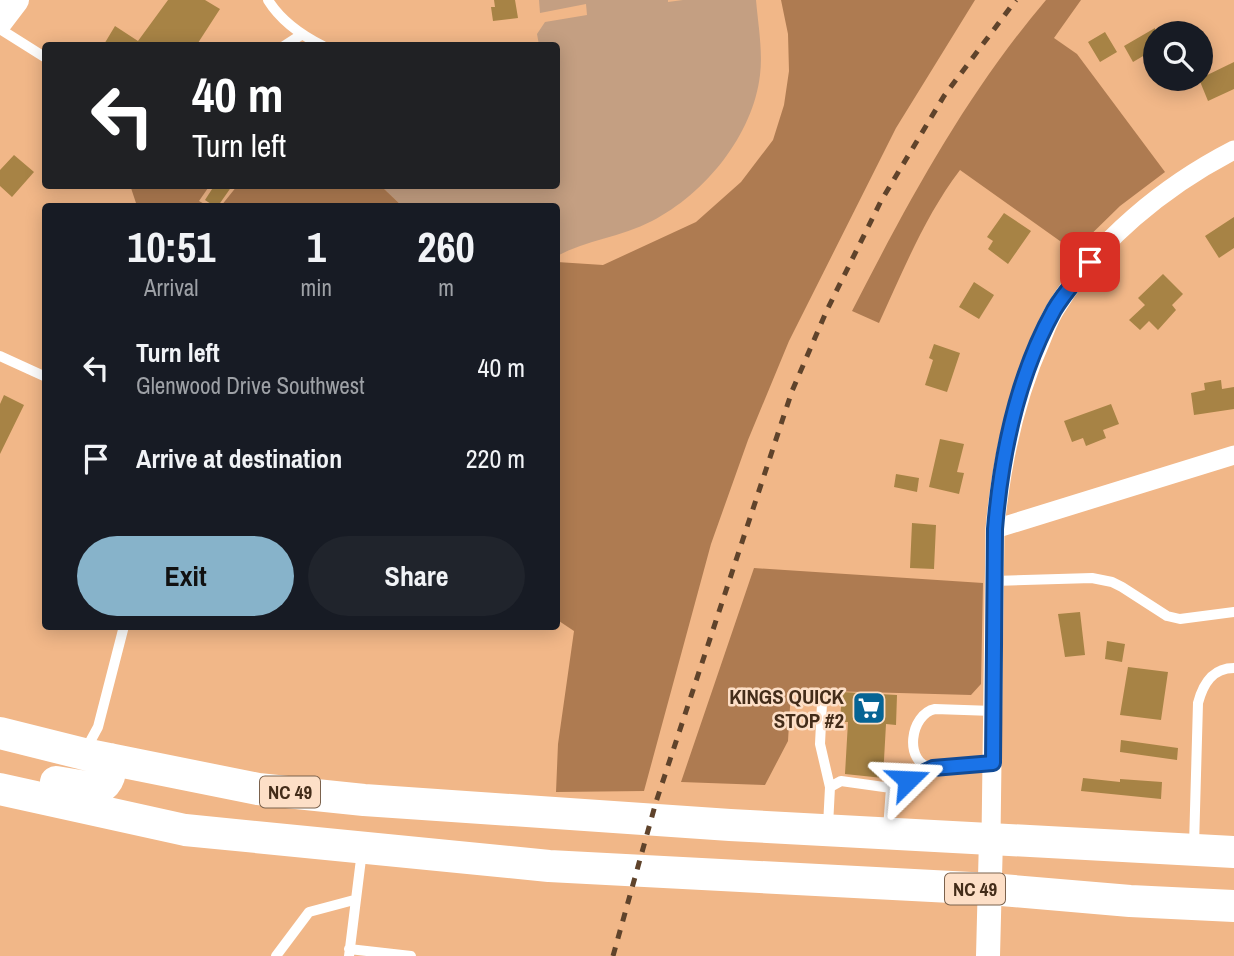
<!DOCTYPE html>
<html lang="en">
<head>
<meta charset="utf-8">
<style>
	body { margin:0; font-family:"Archivo Narrow",sans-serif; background:#20242c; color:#f1f3f6; height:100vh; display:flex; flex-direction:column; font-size:26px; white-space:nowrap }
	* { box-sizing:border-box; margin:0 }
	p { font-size:23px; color:#9ea1a6 }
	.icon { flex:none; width:38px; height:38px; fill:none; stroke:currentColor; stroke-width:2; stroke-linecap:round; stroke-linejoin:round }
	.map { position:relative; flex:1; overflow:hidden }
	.drawer { position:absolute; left:42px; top:203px; width:518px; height:427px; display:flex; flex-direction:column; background:#171b24; border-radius:7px; box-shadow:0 4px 18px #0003 }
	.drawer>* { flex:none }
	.guide { position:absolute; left:42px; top:42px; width:518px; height:147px; border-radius:7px; box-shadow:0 4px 18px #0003; background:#202124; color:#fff; overflow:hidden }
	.fabs { position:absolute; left:1143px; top:21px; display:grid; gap:14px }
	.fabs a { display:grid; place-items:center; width:70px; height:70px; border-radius:50%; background:#171b24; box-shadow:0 4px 18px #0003; font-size:35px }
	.pin { position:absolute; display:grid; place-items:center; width:60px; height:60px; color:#fff; margin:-30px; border-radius:14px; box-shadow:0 4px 10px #0006 }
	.me { position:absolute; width:77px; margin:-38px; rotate:69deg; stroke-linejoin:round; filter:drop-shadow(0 0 5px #0008) }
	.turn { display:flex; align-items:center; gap:24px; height:147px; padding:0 35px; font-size:32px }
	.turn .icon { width:91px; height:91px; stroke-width:2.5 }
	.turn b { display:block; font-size:49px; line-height:60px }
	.eta { display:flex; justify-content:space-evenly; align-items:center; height:119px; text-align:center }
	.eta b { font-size:42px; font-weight:700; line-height:49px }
	.button { display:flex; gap:14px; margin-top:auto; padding:14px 35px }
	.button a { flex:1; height:80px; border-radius:42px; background:#87b3ca; color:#111; font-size:28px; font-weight:700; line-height:80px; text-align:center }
	.button a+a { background:#20242c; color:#f1f3f6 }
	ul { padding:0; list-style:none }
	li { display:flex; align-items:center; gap:21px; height:91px; padding:0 35px }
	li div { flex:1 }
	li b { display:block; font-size:26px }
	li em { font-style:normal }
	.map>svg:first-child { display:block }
	.green { fill:#c49f82 }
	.forest { fill:#ae7b51 }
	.building { fill:#a78345 }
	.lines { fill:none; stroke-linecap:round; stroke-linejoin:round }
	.service { stroke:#fff; stroke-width:10 }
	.minor { stroke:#fff; stroke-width:19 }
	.tertiary { stroke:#fff; stroke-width:24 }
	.secondary { stroke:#fff; stroke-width:26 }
	.trunk { stroke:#fff; stroke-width:32 }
	.rail { stroke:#5f432b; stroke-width:5; stroke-dasharray:9 9; stroke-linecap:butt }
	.route-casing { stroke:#114b97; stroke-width:18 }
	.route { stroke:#1a73e8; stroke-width:12 }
	.labels { text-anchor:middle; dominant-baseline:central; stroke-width:5; stroke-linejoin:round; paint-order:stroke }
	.shield { fill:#fddfc7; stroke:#7b624d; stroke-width:2 }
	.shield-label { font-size:19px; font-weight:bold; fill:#432c19 }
	.poi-label { font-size:21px; font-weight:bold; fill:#432c19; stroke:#fddfc7; text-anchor:end }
</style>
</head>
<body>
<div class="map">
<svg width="1234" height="956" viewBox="0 0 1234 956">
	<rect width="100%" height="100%" fill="#f1b788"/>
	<path class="green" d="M539,0h129v2l15,-2h73c2,24 7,51 4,75 -7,60 -55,119 -108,146 -31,16 -65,19 -95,35l-1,-50h-154l-21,-20h175v-140l-17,-1 -2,-11 8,-12 42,-7 -1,-11 -46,9z"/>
	<path class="forest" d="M781,0h194l-79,128 -107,213 -41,99 -37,104 -67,247 -88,1 2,-48 16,-113 -18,-12 1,-357 46,3 93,-43 45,-40 32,-42 11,-35 5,-34 -1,-37z
		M1046,0h35l-27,38 23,16 88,118 -45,34 -46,45 -114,-81c-35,46 -57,101 -81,153l-27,-12c56,-109 114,-217 194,-311z
		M138,186h62l8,2 -9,13 9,5h-71l-6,-18z
		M237,186h144l21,20h-181z
		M754,568l229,15 -2,101 -10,11 -180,-5 -3,51 -23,44 -84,-3z"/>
	<path class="building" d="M168,0h37l15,9 -24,37h-93l12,-20 23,15z
		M494,0h21l3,18 -25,3 -2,-14h4z
		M1155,28v21l-22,13 -9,-16z
		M1105,32l12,20 -17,10 -12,-20z
		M1234,62v27l-26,12 -9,-22z
		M14,155l20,17 -22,25 -12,-11v-16z
		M214,186h18l-14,20h-4l-9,-6z
		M1004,213l27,18 -23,33 -20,-15 5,-8 -6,-4z
		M1234,217v31l-15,10 -14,-22z
		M1163,274l20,20 -11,11 4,5 -18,20 -9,-9 -9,9 -11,-10 16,-15 -7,-7z
		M974,282l20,13 -15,24 -20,-12z
		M934,344l26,9 -13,39 -22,-7 8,-25 -4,-2z
		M1221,380l1,9 12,-2v22l-40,6 -3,-22 14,-3 -1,-7z
		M4,395l20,10 -24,49v-50z
		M1111,404l8,20 -16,6 3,8 -20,8 -3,-8 -11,4 -8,-21z
		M940,439l24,5 -7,28 7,1 -5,21 -30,-7z
		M896,474l23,4 -2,14 -23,-5z
		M912,523l24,2 -2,44 -24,-1z
		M1080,612l5,43 -20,2 -7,-43z
		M1107,641l18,3 -3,18 -17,-3z
		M1128,667l40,5 -7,48 -41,-5z
		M842,692l55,3 -1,30 -10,-1 -3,54 -38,-4 3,-52h-8z
		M1121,740l57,8 -1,12 -57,-8z
		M1083,778l37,4v-3l42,3 -1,17 -80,-8z"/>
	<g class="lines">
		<path class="service" d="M268,0c13,21 33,35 55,46
			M0,29l46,29
			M284,46l17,-11
			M0,356l46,21
			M994,581l98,-3 20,4 10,5 45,29 13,3 54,-7
			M822,703l-2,41 10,43
			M993,711l-58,-2c-25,5 -32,54 -3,59 15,2 46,-4 61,-5
			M85,751l13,-24 26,-101
			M891,788l42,-20
			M828,826l2,-39 11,-6 50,7 -3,41
			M1194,846l4,-143c5,-19 14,-35 36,-35
			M349,949l62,7
			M276,956l33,-44 45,-12
			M349,956l13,-105"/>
		<path class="minor" d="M995,529l239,-74
			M991,838l4,-309c6,-66 20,-131 47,-191 4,-10 8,-21 14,-30 41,-67 108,-122 178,-158"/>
		<path class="tertiary" d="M988,956l3,-118"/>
		<path class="secondary" d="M0,21l16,-21"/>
		<path class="trunk" d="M0,733l84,21 174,35 106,11 366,25 504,27
			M56,782l42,7c12,-7 13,-16 12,-30
			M0,789l185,41 364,36 441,23 140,12 104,5"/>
		<path class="rail" d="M613,956l43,-154 136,-411 35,-81 54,-109 63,-105 72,-96"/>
	</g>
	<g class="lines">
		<defs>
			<path id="route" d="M908,780l25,-12 60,-5 2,-234c6,-73 23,-154 59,-219 10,-17 24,-32 36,-48"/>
		</defs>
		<use href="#route" class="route-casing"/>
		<use href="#route" class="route"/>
	</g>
	<defs>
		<symbol id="supermarket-square" viewBox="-11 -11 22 22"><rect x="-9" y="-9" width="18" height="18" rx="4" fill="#066494" stroke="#fddfc7"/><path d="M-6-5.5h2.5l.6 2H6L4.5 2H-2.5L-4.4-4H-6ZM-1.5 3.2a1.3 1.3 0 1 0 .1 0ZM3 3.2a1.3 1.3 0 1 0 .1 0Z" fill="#fff"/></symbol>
	</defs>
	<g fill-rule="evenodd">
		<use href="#supermarket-square" x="850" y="689" width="38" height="38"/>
	</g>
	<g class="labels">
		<g class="shield">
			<rect x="260" y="776.5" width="60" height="31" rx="5"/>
			<rect x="945" y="873.5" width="60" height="31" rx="5"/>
		</g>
		<g class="shield-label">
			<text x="290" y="792">NC 49</text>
			<text x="975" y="889">NC 49</text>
		</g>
		<g class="poi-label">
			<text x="844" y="696">KINGS QUICK<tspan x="844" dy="24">STOP #2</tspan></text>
		</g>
	</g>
</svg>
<div class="fabs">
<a><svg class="icon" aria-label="search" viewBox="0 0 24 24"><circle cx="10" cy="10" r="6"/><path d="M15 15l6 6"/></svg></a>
</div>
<div class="pin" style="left:1090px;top:262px;background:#d93025"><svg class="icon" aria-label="arrive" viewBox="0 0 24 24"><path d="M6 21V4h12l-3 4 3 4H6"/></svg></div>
<svg class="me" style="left:908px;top:780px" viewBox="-20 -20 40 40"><path d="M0-17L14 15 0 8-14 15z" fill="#1a73e8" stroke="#fff" stroke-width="4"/></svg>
<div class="guide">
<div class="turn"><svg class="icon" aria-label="left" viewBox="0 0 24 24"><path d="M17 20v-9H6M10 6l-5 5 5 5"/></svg><div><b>40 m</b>Turn left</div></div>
</div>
<section class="drawer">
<div class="eta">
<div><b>10:51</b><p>Arrival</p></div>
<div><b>1</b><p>min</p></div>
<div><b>260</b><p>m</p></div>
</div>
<ul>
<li><svg class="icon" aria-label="left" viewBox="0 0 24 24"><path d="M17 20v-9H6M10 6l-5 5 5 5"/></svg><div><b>Turn left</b><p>Glenwood Drive Southwest</p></div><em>40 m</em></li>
<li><svg class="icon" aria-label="arrive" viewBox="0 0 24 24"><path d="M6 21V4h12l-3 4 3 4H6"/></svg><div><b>Arrive at destination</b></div><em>220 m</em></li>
</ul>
<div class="button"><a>Exit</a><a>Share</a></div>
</section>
</div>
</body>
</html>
